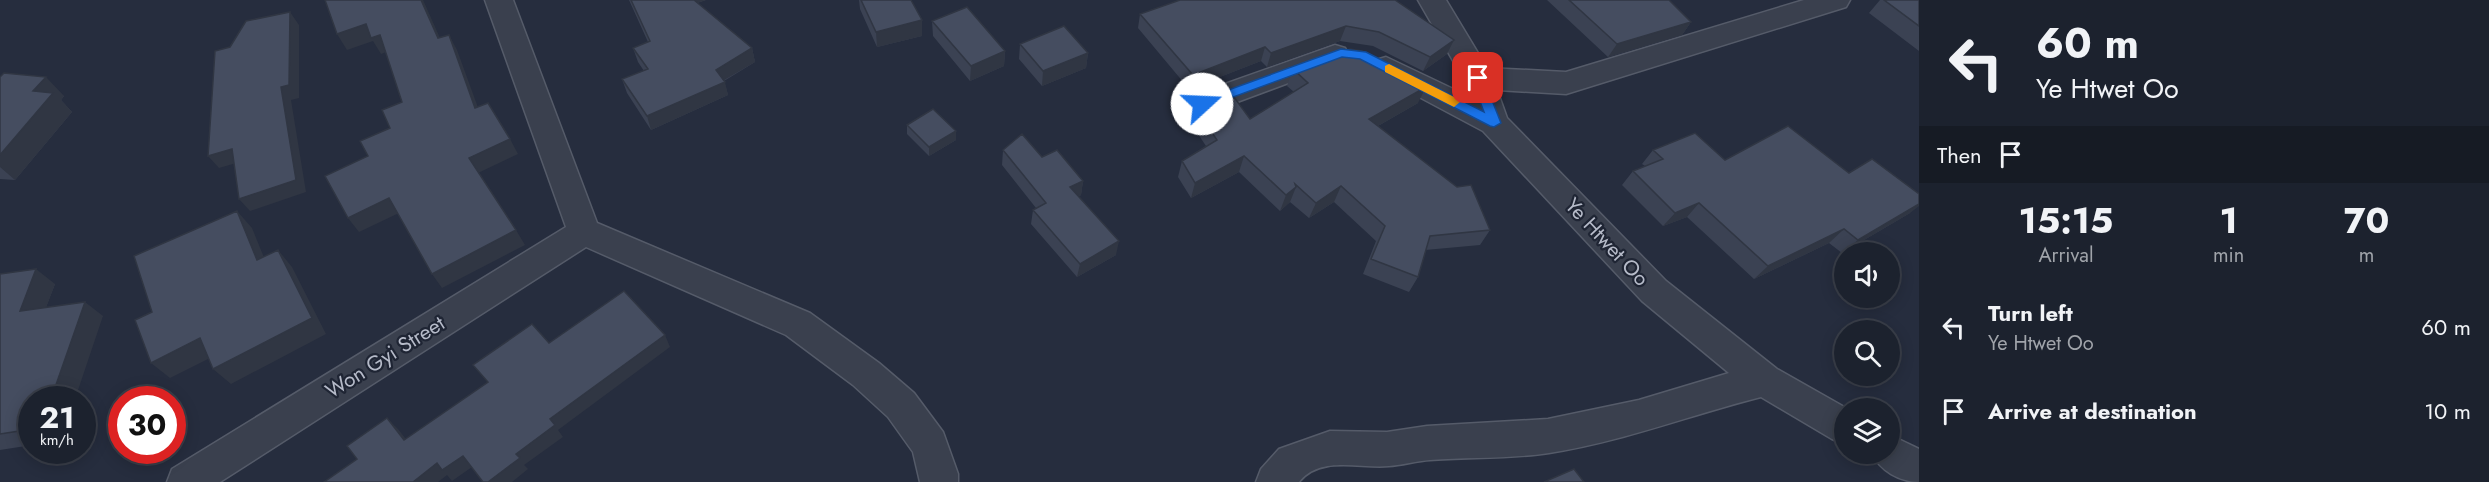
<!DOCTYPE html>
<html lang="en">
<head>
<meta charset="utf-8">
<style>
	body { margin:0; font-family:Jost,sans-serif; background:#252a36; color:#f1f3f6; height:100vh; display:flex; flex-direction:column; font-size:22px; white-space:nowrap }
	* { box-sizing:border-box; margin:0 }
	p { font-size:20px; color:#a0a4aa }
	.icon { flex:none; width:33px; height:33px; fill:none; stroke:currentColor; stroke-width:2; stroke-linecap:round; stroke-linejoin:round }
	.map { position:relative; flex:1; overflow:hidden }
	.drawer { display:flex; flex-direction:column; background:#1c222e; width:570px }
	.drawer>* { flex:none }
	.hud { background:#1c222e; color:#f1f3f6; overflow:hidden }
	.controls { position:absolute; left:1834px; top:242px; display:grid; gap:12px }
	.controls a { display:grid; place-items:center; width:66px; height:66px; border-radius:50%; background:#1c222e; box-shadow:0 3px 15px #0003,0 0 0 2px #3a3f4a; font-size:30px }
	.speed { position:absolute; left:18px; top:386px; display:flex; gap:12px; font-size:30px; font-weight:700; text-align:center }
	.speed>* { display:grid; place-content:center; width:78px; height:78px; border-radius:50%; background:#1c222e; box-shadow:0 3px 15px #0003,0 0 0 2px #3a3f4a; line-height:1 }
	.speed small { font-size:15px; font-weight:400 }
	.speed .limit { border:9px solid #d22; background:#fff; color:#111 }
	.pin { position:absolute; display:grid; place-items:center; width:51px; height:51px; color:#fff; margin:-26px; border-radius:12px; box-shadow:0 3px 9px #0006 }
	.me { position:absolute; width:66px; margin:-33px; rotate:70deg; stroke-linejoin:round; filter:drop-shadow(0 0 4px #0008) }
	.turn { display:flex; align-items:center; gap:21px; height:126px; padding:0 18px; font-size:27px }
	.turn .icon { width:78px; height:78px; stroke-width:2.5 }
	.turn b { display:block; font-size:42px; line-height:51px }
	.then { display:flex; align-items:center; height:57px; padding:0 18px; background:#0003; gap:12px; font-size:22px }
	.eta { display:flex; justify-content:space-evenly; align-items:center; height:102px; text-align:center }
	.eta b { font-size:36px; font-weight:700; line-height:42px }
	ul { padding:0; list-style:none }
	li { display:flex; align-items:center; gap:18px; height:84px; padding:0 18px }
	li div { flex:1 }
	li b { display:block; font-size:22px }
	li em { font-style:normal }
	main { display:flex; flex:1; min-height:0 }
	.map>svg:first-child { display:block }
	.lines { fill:none; stroke-linecap:round; stroke-linejoin:round }
	.minor-casing { stroke:#555b69; stroke-width:3 }
	.minor { fill:#3a404e; fill-rule:evenodd }
	.wall { fill:#3b4253 }
	.shaded-wall { fill:#303643 }
	.building { fill:#454d60; stroke:#303643; stroke-width:1.5 }
	.route { fill:#1a73e8; stroke:#114b97; stroke-width:1.5 }
	.slow { fill:#f59e0b }
	.labels { text-anchor:middle; dominant-baseline:central; stroke-width:4.5; stroke-linejoin:round; paint-order:stroke }
	.street-label { font-size:21px; fill:#b6bbc9; stroke:#1f2534 }
</style>
</head>
<body>
<main>
<div class="map">
<svg width="1919" height="482" viewBox="0 0 1919 482">
	<rect width="100%" height="100%" fill="#262d3e"/>
	<g class="lines">
		<defs>
			<path id="minor" d="M485,0h28l84,223 213,90 69,50 35,30 29,39 15,42v8h-38l-7,-30 -25,-35 -35,-32 -67,-50 -200,-88 -366,235h-53l5,-13 394,-242z
				M1418,0h28l41,68 79,4 238,-72h46l-4,7 -280,87 -69,-4 10,28 159,163 111,88 69,39 -1,36 -13,-5 -71,-42c-71,18 -140,45 -212,56 -39,6 -80,4 -119,7 -14,1 -27,5 -41,6 -29,3 -69,-11 -90,16h-43l5,-13 18,-20 51,-18 57,1 40,-6 121,-7 91,-19 90,-27 -87,-72 -159,-170 -107,-57 -5,-7 5,-7 10,-3 84,40 -7,-19z
				M1335,45l10,3 4,7 -4,7 -143,53 -11,-3 -4,-8 4,-8z
				M1890,435l29,14v33c-19,0 -40,-12 -47,-29h18z"/>
		</defs>
		<use href="#minor" class="minor-casing"/>
		<use href="#minor" class="minor"/>
	</g>
	<path class="wall" d="M629,0h77l-9,3 55,45 3,14 -31,19 4,14 -77,35 -24,-37 -5,-14 22,-8 -6,-9 -5,-14 15,-6z
		M859,0h52l11,20v16l-45,11 -17,-38z
		M1395,0l52,54 -24,17 -50,-25 -33,-5 -73,26 -6,-6 -72,28 -51,-61 2,-14z
		M1547,0h122l22,22 -9,13 -74,22z
		M1880,0h39v51l-50,-38z
		M932,21l73,30 -1,15 -34,15 -37,-45z
		M1020,44l68,9 -2,15 -44,18 -23,-27z
		M1293,69l125,34 -40,23 112,104 -10,15 -55,5 -7,27 -9,15 -46,-18 13,-33 -42,-39 -25,16 -19,-16 -10,9 -41,-39 -48,26 -13,-21 4,-16 24,-15 -18,-27 4,-16 58,16 44,-27 -7,-6z
		M0,77l64,19 -3,4 11,12 -57,68 -15,-1z
		M907,125l49,15 -27,16 -22,-22z
		M1003,150l39,7 41,24 -2,14 -3,2 38,58 -39,22 -46,-53 2,-14 3,-2 -34,-43z
		M1653,150l72,10 124,13 61,40 -68,40 -13,-10 -75,36 -67,-62 -24,9 -41,-41 11,-14 12,-5 -3,-2z
		M0,274l55,10 -9,23 57,9 -71,83v46l-32,5z"/>
	<path class="shaded-wall" d="M421,0h2l24,54 -9,-16z
		M686,0h20l-18,6z
		M290,12l9,13v73l-8,2 15,92 -56,19 -11,-12z
		M922,20v16l-45,11 -1,-15z
		M1691,22l-9,13 -74,22 9,-13z
		M366,24l14,11 9,16 -8,3 -8,-13 -26,9 -10,-16z
		M1346,26l-6,15 -73,26 4,-14z
		M449,35l8,15 27,74 -9,-16z
		M1454,40l-7,14 -24,17 7,-14z
		M1265,47l-4,14 -72,28 4,-14z
		M752,48l3,14 -36,21 -3,-13z
		M1005,51l-1,15 -34,15 1,-15z
		M1088,53l-2,15 -44,18 1,-15z
		M46,77l18,19 -3,4 11,12 -57,68 -15,-13v-12l33,-64z
		M725,82l3,13 -77,35 -4,-14z
		M1426,87l-8,16 -56,32 7,-16z
		M956,131v9l-27,16v-9z
		M510,139l8,15 -40,19 -9,-15z
		M232,149l11,12 -24,7 -11,-12z
		M1244,156l-5,16 -48,26 4,-15z
		M1083,181l-2,14 -13,7 2,-15z
		M1341,186l-7,16 -25,16 7,-15z
		M1296,187l-6,15 -10,9 6,-16z
		M389,198l10,15 -40,19 -11,-14z
		M1699,203l-12,14 -24,9 12,-13z
		M1919,204v2l-9,7 -68,40 16,-13z
		M237,211l15,17 20,49 -15,-17z
		M1844,229l-15,14 -75,36 14,-13z
		M516,230l9,15 -83,43 -10,-14z
		M1119,241l-3,14 -39,22 3,-13z
		M278,250l14,17 34,67 -95,50 -18,-15z
		M36,269l19,15 -16,42 -19,-15z
		M85,302l18,14 -28,83h-24z
		M665,335l5,12 -112,83 5,7 -39,28 4,4 -16,13h-24l62,-63z
		M200,338l18,16 -48,24 -19,-15z
		M387,418l11,11 17,22 -11,-11z
		M463,456l9,11 -20,14 -5,-6 -9,7h-25l24,-19z"/>
	<path class="building" d="M325,0h96l17,38 11,-3 26,73 13,-5 22,36 -41,19 47,72 -84,44 -43,-76 -41,20 -23,-42 43,-20 -8,-15 30,-13 -8,-18 20,-8 -22,-67 -9,3 -5,-14 -29,10z
		M631,0h63l58,48 -36,22 9,12 -78,34 -25,-37 26,-10 -15,-21 17,-7z
		M861,0h50l11,20 -46,12z
		M1180,0h215l59,40 -24,17 -51,-25 -33,-6 -75,27 -6,-6 -72,28 -53,-61z
		M1569,0h100l22,22 -74,22z
		M1884,0h35v26z
		M967,7l38,44 -34,15 -39,-45z
		M290,12l-1,73 -8,2 15,93 -57,19 -7,-50 -24,7 7,-105 15,-4 16,-26z
		M1064,26l24,27 -45,18 -23,-27z
		M1350,49l12,2 52,26 12,10 -57,32 88,68 14,-2 19,45 -60,6 -12,41 -47,-18 14,-33 -44,-40 -25,17 -21,-19 1,3 -10,8 -42,-39 -49,27 -13,-22 35,-21 -25,-37 39,-10 19,26 58,-36 -15,-14z
		M4,73l42,4 -13,14 20,2 -53,62v-78z
		M933,109l23,22 -27,16 -22,-22z
		M1788,126l61,47 23,-14 47,35v10l-61,36 -14,-11 -76,37 -69,-63 -24,10 -42,-42 30,-12 -10,-9 42,-17 30,27z
		M1022,134l20,23 15,-7 26,31 -13,6 49,54 -39,23 -47,-54 13,-7 -43,-53z
		M237,211l20,49 21,-10 34,68 -99,51 -13,-31 -49,25 -16,-43 17,-8 -18,-56z
		M36,269l-16,42 65,-9 -34,97h-19v30l-32,5v-160z
		M624,291l41,44 -115,84 5,6 -39,29 4,4 -32,24h-5l-20,-26 -21,14 -5,-7 -24,19h-89l33,-23 -10,-13 40,-28 17,22 84,-58 -15,-17 59,-41 17,19z
		M1574,469l10,13h-40z"/>
	<path class="route" d="M1341,49l25,3 118,60 -13,-34 7,-4 4,1 19,48 -7,4 -4,-1 -130,-67 -18,-2 -136,50 -4,1 -6,-4 2,-3z"/>
	<path class="slow" d="M1389,64l69,35 2,3 -6,5 -4,-2 -65,-33v-6z"/>
	<g class="labels">
		<g class="street-label">
			<text transform="translate(1607 242) rotate(47)">Ye Htwet Oo</text>
			<text transform="translate(385 357) rotate(-32)">Won Gyi Street</text>
		</g>
	</g>
</svg>
<div class="controls">
<a><svg class="icon" aria-label="sound" viewBox="0 0 24 24"><path d="M4 9h4l5-4v14l-5-4H4zM17 9q2 3 0 6"/></svg></a>
<a><svg class="icon" aria-label="search" viewBox="0 0 24 24"><circle cx="10" cy="10" r="6"/><path d="M15 15l6 6"/></svg></a>
<a><svg class="icon" aria-label="layers" viewBox="0 0 24 24"><path d="M12 4l9 5-9 5-9-5zM3 14l9 5 9-5"/></svg></a>
</div>
<div class="speed"><div>21<small>km/h</small></div><div class="limit">30</div></div>
<div class="pin" style="left:1478px;top:78px;background:#d93025"><svg class="icon" aria-label="arrive" viewBox="0 0 24 24"><path d="M6 21V4h12l-3 4 3 4H6"/></svg></div>
<svg class="me" style="left:1202px;top:104px" viewBox="-20 -20 40 40"><circle r="19" fill="#fff"/><path d="M0-13L10 11 0 6-10 11z" fill="#1a73e8"/></svg>
</div>
<section class="drawer">
<div class="hud">
<div class="turn"><svg class="icon" aria-label="left" viewBox="0 0 24 24"><path d="M17 20v-9H6M10 6l-5 5 5 5"/></svg><div><b>60 m</b>Ye Htwet Oo</div></div>
<div class="then">Then<svg class="icon" aria-label="arrive" viewBox="0 0 24 24"><path d="M6 21V4h12l-3 4 3 4H6"/></svg></div>
</div>
<div class="eta">
<div><b>15:15</b><p>Arrival</p></div>
<div><b>1</b><p>min</p></div>
<div><b>70</b><p>m</p></div>
</div>
<ul>
<li><svg class="icon" aria-label="left" viewBox="0 0 24 24"><path d="M17 20v-9H6M10 6l-5 5 5 5"/></svg><div><b>Turn left</b><p>Ye Htwet Oo</p></div><em>60 m</em></li>
<li><svg class="icon" aria-label="arrive" viewBox="0 0 24 24"><path d="M6 21V4h12l-3 4 3 4H6"/></svg><div><b>Arrive at destination</b></div><em>10 m</em></li>
</ul>
</section>
</main>
</body>
</html>
